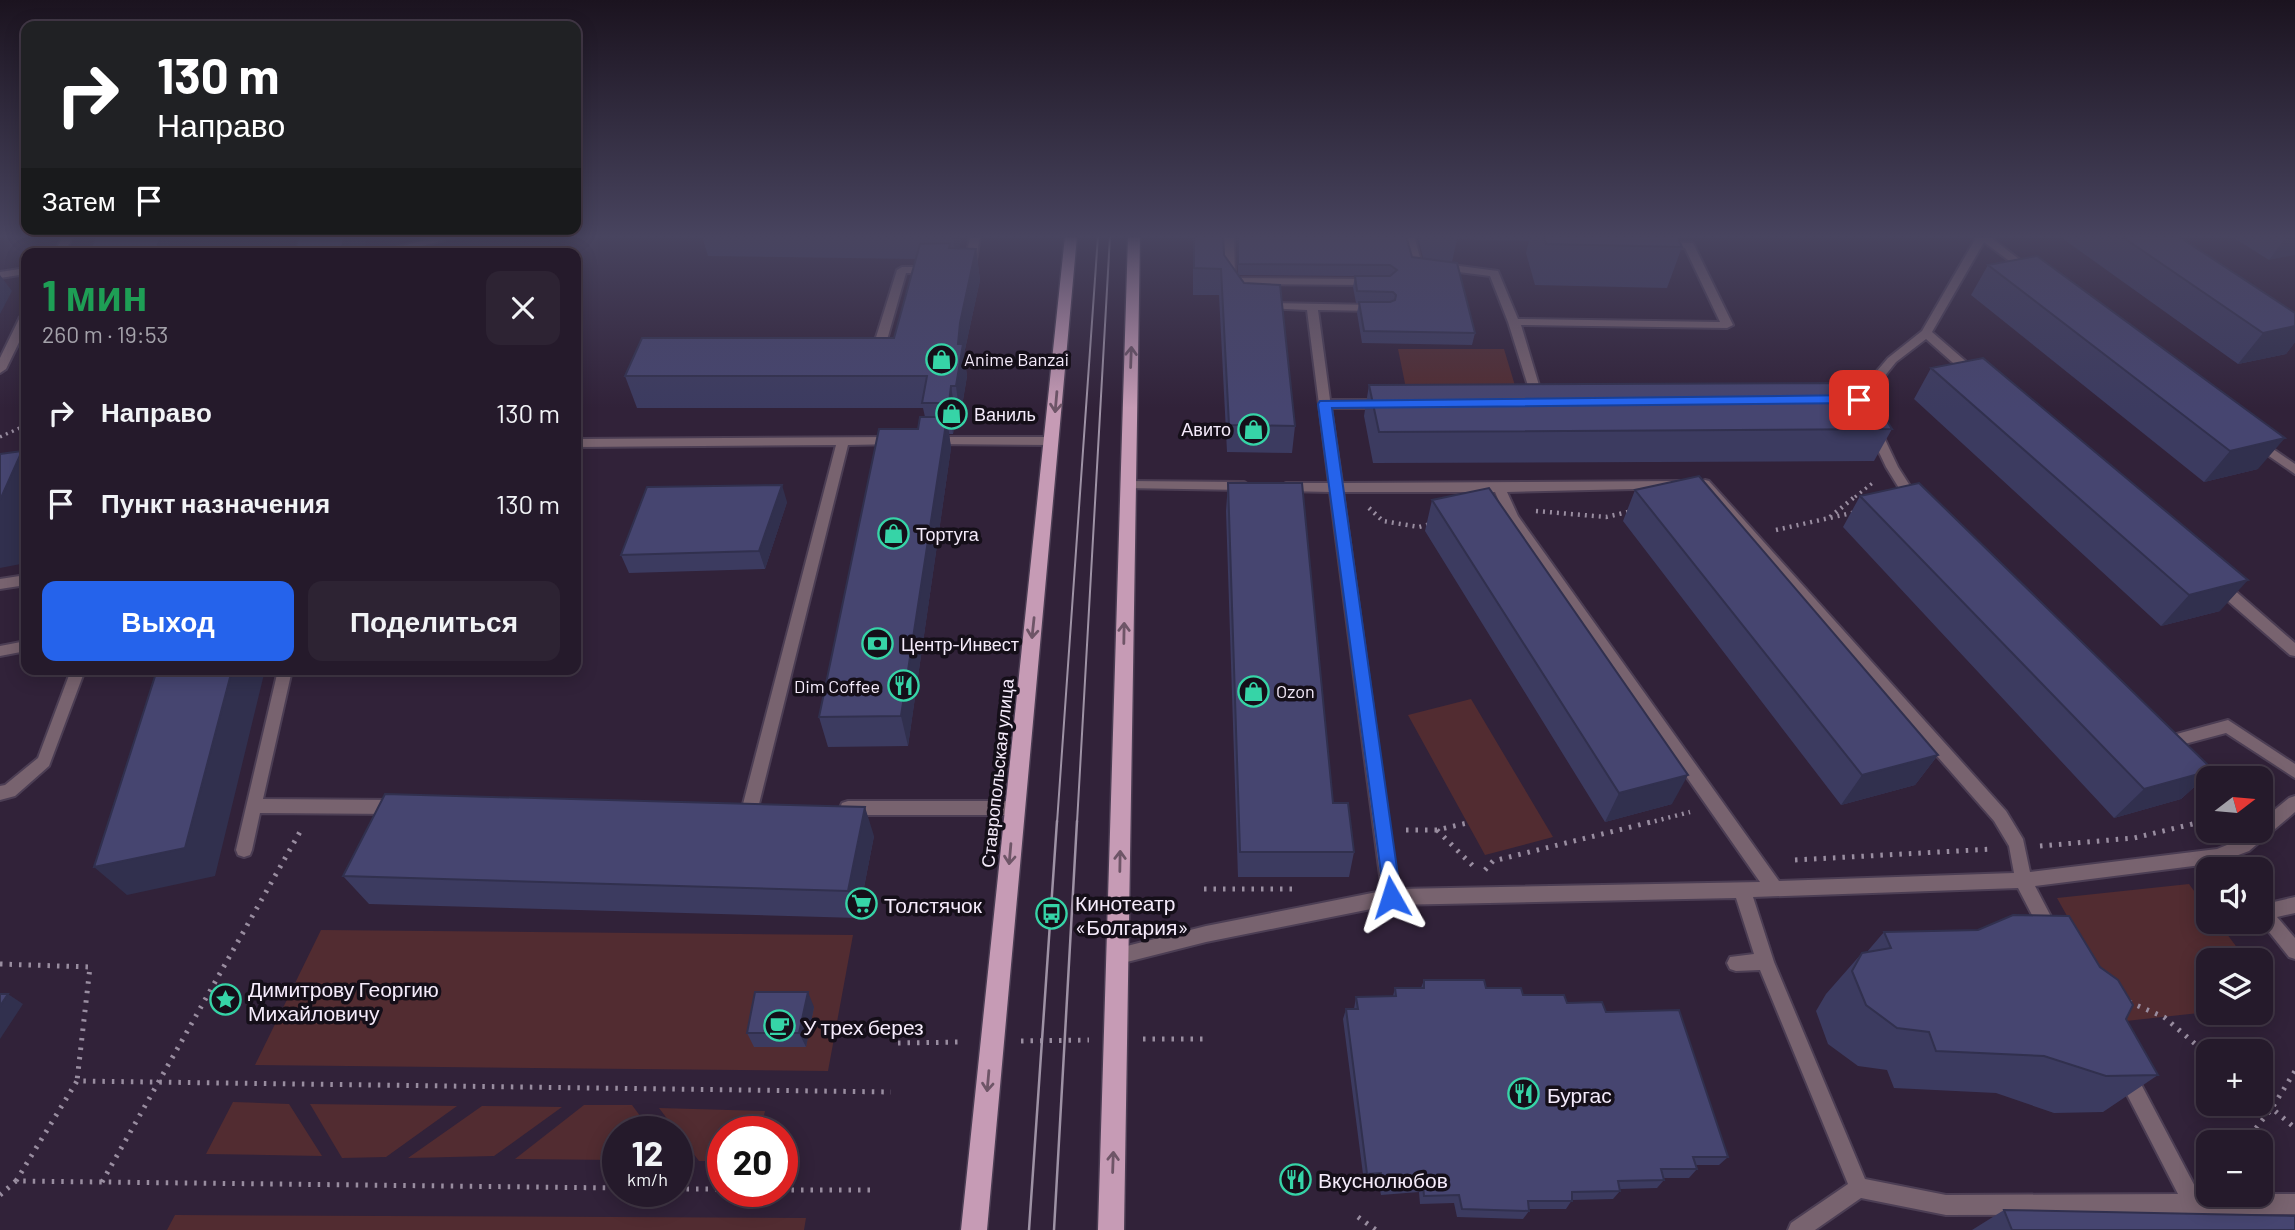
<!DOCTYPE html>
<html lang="ru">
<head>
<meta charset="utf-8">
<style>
	body { margin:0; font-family:Barlow,sans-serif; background:#2d2333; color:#f1f3f6; height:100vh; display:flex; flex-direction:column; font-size:26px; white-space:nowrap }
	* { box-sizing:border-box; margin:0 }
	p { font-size:23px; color:#a3a1a9 }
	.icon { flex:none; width:38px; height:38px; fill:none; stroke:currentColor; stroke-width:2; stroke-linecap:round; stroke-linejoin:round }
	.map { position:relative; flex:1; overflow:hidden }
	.sheet { position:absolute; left:21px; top:248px; width:560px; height:427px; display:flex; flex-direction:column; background:#251a2b; border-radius:14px; box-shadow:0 4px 18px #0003,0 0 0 2px #423847 }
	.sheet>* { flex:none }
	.top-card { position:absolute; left:21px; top:21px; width:560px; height:214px; border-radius:14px; box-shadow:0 4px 18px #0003,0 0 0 2px #423847; background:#202124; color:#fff; overflow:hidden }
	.needle { width:46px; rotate:74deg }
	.buttons { position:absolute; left:2196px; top:766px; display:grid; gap:14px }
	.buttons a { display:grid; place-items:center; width:77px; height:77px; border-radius:14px; background:#251a2b; box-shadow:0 4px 18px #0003,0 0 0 2px #423847; font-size:35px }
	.speed { position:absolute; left:602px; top:1116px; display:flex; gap:14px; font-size:35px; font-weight:700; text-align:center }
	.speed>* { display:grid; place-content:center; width:91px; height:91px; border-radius:50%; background:#251a2b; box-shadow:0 4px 18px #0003,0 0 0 2px #423847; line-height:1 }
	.speed small { font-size:18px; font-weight:400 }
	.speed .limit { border:10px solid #d22; background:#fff; color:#111 }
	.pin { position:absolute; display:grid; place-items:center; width:60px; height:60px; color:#fff; margin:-30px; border-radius:14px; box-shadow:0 4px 10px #0006 }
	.me { position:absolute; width:77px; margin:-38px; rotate:354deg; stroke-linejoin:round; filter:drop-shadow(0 0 5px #0008) }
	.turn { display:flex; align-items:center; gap:24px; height:147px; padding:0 21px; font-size:32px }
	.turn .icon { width:91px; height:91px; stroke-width:2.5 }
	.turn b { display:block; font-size:49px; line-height:60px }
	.then { display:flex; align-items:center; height:66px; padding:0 21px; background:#0003; gap:14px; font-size:26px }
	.round { display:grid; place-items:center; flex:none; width:74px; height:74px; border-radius:14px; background:#2d2333 }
	.overview { display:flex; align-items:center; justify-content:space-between; height:119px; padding:0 21px }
	h1 { font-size:42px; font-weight:700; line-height:52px; color:#1e9e55 }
	.cta { display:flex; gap:14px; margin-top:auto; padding:14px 21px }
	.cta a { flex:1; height:80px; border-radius:14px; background:#2563eb; color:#fff; font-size:28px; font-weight:700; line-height:80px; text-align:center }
	.cta a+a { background:#2d2333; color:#f1f3f6 }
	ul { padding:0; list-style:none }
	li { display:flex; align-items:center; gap:21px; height:91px; padding:0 21px }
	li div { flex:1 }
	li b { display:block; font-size:26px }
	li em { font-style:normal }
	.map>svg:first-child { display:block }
	.green { fill:#522c31 }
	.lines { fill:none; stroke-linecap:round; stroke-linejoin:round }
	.service-casing { stroke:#4c3e54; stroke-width:4 }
	.primary-casing { stroke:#4c3e54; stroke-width:3 }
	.path-far2 { stroke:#998da0; stroke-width:3.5; stroke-dasharray:2 4.5; stroke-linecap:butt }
	.path-far1 { stroke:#998da0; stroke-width:4.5; stroke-dasharray:2 5; stroke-linecap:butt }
	.path { stroke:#998da0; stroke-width:5; stroke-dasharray:2.5 7; stroke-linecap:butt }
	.service { fill:#78636f; fill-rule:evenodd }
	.primary { fill:#c69bb5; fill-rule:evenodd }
	.tram-far1 { stroke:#9e92a5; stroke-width:2 }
	.tram { stroke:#9e92a5; stroke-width:2.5 }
	.wall { fill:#3c3b60 }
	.shaded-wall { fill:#31304e }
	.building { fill:#464570; stroke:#31304e; stroke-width:2 }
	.oneway { stroke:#6e5567 }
	.route { fill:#2563eb; stroke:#184099; stroke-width:2 }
	.labels { text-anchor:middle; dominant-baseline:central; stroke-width:7; stroke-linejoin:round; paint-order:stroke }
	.poi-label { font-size:18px; fill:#f5ebfb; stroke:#150f19; text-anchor:start }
	.street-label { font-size:18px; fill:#f5ebfb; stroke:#150f19 }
	.near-poi-label { font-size:21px; fill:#f5ebfb; stroke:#150f19; text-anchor:start }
</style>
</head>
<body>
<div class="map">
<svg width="2295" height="1230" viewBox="0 0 2295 1230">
	<rect width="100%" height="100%" fill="#312239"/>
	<path class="green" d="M1398,349h106l15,50 -111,-1z
		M1471,699l82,138 -68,18 -77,-140z
		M2189,884l19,26v12h10l29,39h-39v51l-82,9 -69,-123z
		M321,930l532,5 -25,136 -573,-6z
		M233,1102l56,2 33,52 -116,-2z
		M310,1104l147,2 -71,51 -44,1z
		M584,1105h48l20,27h-34v28l-103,-1z
		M482,1106l80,1 -68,49 -86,2z
		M659,1108l106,3 -5,21h-37v29h-24z
		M175,1215l631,3 -2,12h-637z"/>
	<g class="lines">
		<defs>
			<path id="service" d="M63,236h10l-9,18h-10z
				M440,236h19l-67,18h-19z
				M970,236h10l-5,30 -5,3 -5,-3z
				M1224,236h10l1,42 137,1 5,3 -5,3 -146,-1z
				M1404,236h10l7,25 77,10 20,48 202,3 -35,-74h-22l-5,-3 5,-3 30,1 40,82 -6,3 -206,-3 23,77 -6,4 -4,-1 -26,-83 -18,-46 -78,-10z
				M1977,236h12l44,34 -5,3 -4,-1 -40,-30 -52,90 45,39v6h-8l-43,-38 -30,23 -33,41h-8v-6l33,-39 34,-27z
				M902,267h30l5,3 -5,3h-26l-21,74 -6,3 -4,-1 -2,-2 24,-77z
				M26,268v6l-26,4v-6z
				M1266,303l110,2 5,3 -5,3 -58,-1 12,90h55l6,4 -6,4h-54l11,75 340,-2 2,3 -6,4 -171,4 11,24 261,365 235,-8 -5,-27 -15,-25 -293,-334 -2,-3 6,-4 4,1 297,330 17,28 7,33 187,-23 20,-8 12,-10h12v-10l28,-23 6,-2v16l-46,39 -32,12 -182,23 23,44 -3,6 -6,2 -6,-2 -25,-48 -265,9 21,65 91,217 81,16 232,-1 -61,-119 2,-6 7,-3 7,3 66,125h96v20l-349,1 -85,-17 -46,32h-27l3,-7 57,-39 -88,-214 -24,1 -6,-2 -3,-6 3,-6 24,-3 -18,-56 -345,7 -185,37 -87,22 -6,-2 -3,-6 3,-6 6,-2 87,-22 176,-35 -52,-399 -44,-1 -6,-4 6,-4h43l-22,-173 -45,-2v-4zM1343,492h152l12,28 253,362 -362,7z
				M26,314v14l-20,41 -6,4v-15l20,-41z
				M1874,425l6,4 18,38 23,36 -1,3h-10l-24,-39 -18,-38z
				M893,437l6,4 -2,3 -49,1 -90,363 -2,5 -6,2 -6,-2 -2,-5 94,-363 -260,2v-8z
				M934,437h118l6,4 -6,4 -122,-1 -2,-3 2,-3z
				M2257,438l38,26v10l-42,-29 -2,-3 2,-3z
				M1127,481l117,1 6,4 -6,4 -121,-2 -2,-3z
				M26,575v10l-26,4v-10z
				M2219,580l5,1 71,62v13l-5,-1 -76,-66 -2,-4z
				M26,641v10l-26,5v-10z
				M71,670h14l-36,96 -34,30 -15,4v-14l5,-1 33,-27z
				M278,670h14l-29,129 134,1 6,2 2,5 -2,5 -6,2 -137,-1 -8,37 -2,5 -6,2 -6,-2 -2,-5z
				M2228,720l67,44v14l-69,-45 -64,17 -5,-2 -3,-4 3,-4 5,-2z
				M848,801h166l6,2 2,5 -2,5 -6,2h-166l-6,-2 -2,-5 2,-5z
				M2295,897v16l-18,4 18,21v21l-6,-2 -28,-35v-17z"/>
			<path id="primary" d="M1065,236h12l-90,994h-26z
				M1128,236h12l-16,994h-26z"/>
		</defs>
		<use href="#service" class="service-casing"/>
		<use href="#primary" class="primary-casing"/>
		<path class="path-far2" d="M0,437l26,-12
			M1855,497l20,-16"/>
		<path class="path-far1" d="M1369,508l14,13 36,6 12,-3
			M1536,511l70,6 26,-6
			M1830,517l27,-22
			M1776,530l80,-18
			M1648,823l42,-11
			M2197,823l11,-3"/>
		<path class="path" d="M1406,830h31l30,-7
			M1437,830l40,40
			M2040,846l94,-8 71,-17
			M1795,860l198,-11
			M1485,870l8,-9 162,-40
			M1204,889h90
			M0,964l90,3 -13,114
			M2129,1002l35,15 44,38
			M1143,1039h65
			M1021,1041l68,-1
			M898,1043l65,-1
			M2261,1099l34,29
			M2244,1143l28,-35 23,-37
			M16,1181l61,-100 814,11
			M102,1182l199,-352
			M677,1189h46
			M782,1190h93
			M0,1195l16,-14 602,7
			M1358,1217l18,13"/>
		<use href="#service" class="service"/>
		<use href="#primary" class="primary"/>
		<path class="tram-far1" d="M1057,823l41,-587
			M1077,823l33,-587"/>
		<path class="tram" d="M1029,1230l28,-409
			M1054,1230l23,-409"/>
	</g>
	<path class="wall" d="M702,236h260l-3,12 17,1 4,31 -16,74 3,22 -7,42h-4l-3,16h-4l2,14 -43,298 -80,1 -9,-30 99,-288 7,-12 -2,-9h-286l-12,-32 269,-38 22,-79 -208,-3z
		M1193,236h30l1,19 14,19 -1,-38h169l6,21 11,1 -5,-22h259l5,11 -15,41 -132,-3 -9,-32 3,-12 -72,-2 -5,23 23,71 -3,12 -110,-2 -5,-30 2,-10h-3l-3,-16 2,-11 -117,-1 57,151 -3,27 -65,-1 -8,-157h-26z
		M2059,236h119l117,77v29l-9,12 -48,10z
		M2231,236h64l-26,24z
		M1988,265l270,204 -54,13 -233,-187z
		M1931,368l289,243 -59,15 -247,-227z
		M1369,385l523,44 -18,32 -501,2 -9,-47z
		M1228,483l105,320 21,49 -5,25h-111l-12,-366z
		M1635,490l303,265 -23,30 -74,20 -218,-284z
		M1860,496l353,274 -32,29 -67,19 -271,-291z
		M1432,500l240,304 -67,18 -180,-291z
		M787,502l-22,67 -136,4 -8,-18z
		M874,836l-16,82 -489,-14 -26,-28z
		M1884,932l242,87 32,56 -55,37 -49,1 -58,-20 -102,-5 -7,-18 -29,-4 -30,-22 -12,-33 10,-17 36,-41h4z
		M1424,980l62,8 81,15 39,9 122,145 -9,8h-23l1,4 -8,9h-26l1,2 -7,8 -37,1v2l-7,8 -41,1 -6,9h-38l1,2 -6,8 -66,-2 -3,-14 -34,1 -1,-12 -38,3 -3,-14 -14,1 -21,-163 3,-10h8l2,-12 37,-1 2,-8h26z
		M814,1007l-8,40h-52l-7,-14z
		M2004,1210l291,20h-323z"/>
	<path class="shaded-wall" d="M161,236h11l-6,18h-11z
		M345,236h22l-4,18h-23z
		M953,236h9l-6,28z
		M2287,236h8v19l-26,5z
		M976,249l4,31 -16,74 3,22 -7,42 -4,-32 2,-42 2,-21z
		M0,275l12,16 -12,23z
		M2295,326v16l-9,12 -48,10 25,-31z
		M951,386l5,32 -3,16 -4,-31z
		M947,417l4,31 -43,298 -7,-30z
		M2285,438l-27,31 -54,13 26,-31z
		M22,451l4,5v107l-26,5v-68z
		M782,485l5,17 -22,67 -6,-18z
		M2248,580l-28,31 -59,15 28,-31z
		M232,670h33l-50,206 -88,19 -33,-28z
		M1938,755l-23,30 -74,20 21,-30z
		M2213,770l-32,29 -67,19 30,-29z
		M1688,775l-16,29 -67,18 14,-29z
		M865,807l9,29 -16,82 -10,-27z
		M808,992l6,15 -8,40 -7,-14z
		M8,994l15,10 -23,35v-33z"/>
	<path class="building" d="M96,236h65l-6,18h-67z
		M299,236h46l-5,18h-46z
		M1194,236h29l1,19 20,28 36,2 15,141 -66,-1 -8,-156 -27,-1z
		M1238,236h168l6,21 45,6 18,70 -111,-2 -5,-29h31l5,-2 1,-5 -3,-3 -36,-1 -2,-15h35l7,-6 -7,-5 -152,-1z
		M1544,236h133l5,11 -136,-3z
		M2121,236h57l117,77v13l-32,7z
		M950,243l-1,5 27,1 -16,74 -2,21h5l-7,42h-5l-2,17h-27l5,-27h-302l17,-38h252l26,-94z
		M2037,256l248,182 -55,13 -242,-186z
		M1983,358l265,222 -59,15 -258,-227z
		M1862,383l30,46 -513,3 -10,-47z
		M920,417h27l-46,299 -82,1 60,-288h39z
		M22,451l-22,49v-46z
		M1699,476l239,279 -76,20 -227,-285z
		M1228,483h74l31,320h15l6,49h-114z
		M1919,483l294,287 -69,19 -284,-293z
		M782,485l-23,66 -138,4 26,-68z
		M1489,488l199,287 -69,18 -187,-293z
		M157,670h75l-47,178 -91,19z
		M385,794l480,13 -17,84 -505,-15z
		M2013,915l56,1 31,51 18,13 15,25 -7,14 32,56 -52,1 -62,-20 -108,-5 -7,-19 -32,-4 -31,-23 -14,-34 10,-18 29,-5 -7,-16 94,-2z
		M1424,980h60l2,8h35l2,7h41l3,8 35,-1 4,10 73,-2 49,147h-35l4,12h-36l3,11 -46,1 2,10 -48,1v9h-44l1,10 -67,-2 -3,-14 -35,1 -1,-12 -39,3 -3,-14 -14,1 -21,-165h12l-2,-12 40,-1 -1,-8h29z
		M755,992h53l-9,41h-52z
		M0,994h8l-8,12z
		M2004,1210l291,6v14h-283z"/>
	<defs><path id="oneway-shaft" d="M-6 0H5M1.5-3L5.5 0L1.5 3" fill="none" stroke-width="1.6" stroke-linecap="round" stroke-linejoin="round" transform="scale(1.75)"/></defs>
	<g class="oneway">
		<use href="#oneway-shaft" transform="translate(1131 357) rotate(-88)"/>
		<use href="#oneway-shaft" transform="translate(1056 402) rotate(95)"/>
		<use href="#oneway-shaft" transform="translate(1033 628) rotate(96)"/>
		<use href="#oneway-shaft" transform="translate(1124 633) rotate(-89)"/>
		<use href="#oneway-shaft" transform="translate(1010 854) rotate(95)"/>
		<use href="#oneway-shaft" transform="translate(1120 861) rotate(-89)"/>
		<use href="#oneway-shaft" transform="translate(988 1081) rotate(95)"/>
		<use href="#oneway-shaft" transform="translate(1113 1162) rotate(-88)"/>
	</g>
	<linearGradient id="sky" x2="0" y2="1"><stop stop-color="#1b131f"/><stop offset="0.58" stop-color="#48445f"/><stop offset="1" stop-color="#48445f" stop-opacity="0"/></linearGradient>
	<rect width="2295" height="408" fill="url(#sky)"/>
	<path class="route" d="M1859,395l5,2v6l-532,5 69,489 -3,6 -7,3 -6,-3 -67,-499 2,-3z"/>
	<defs>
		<symbol id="shop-ring" viewBox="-11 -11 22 22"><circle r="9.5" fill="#150f19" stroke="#36d4a7" stroke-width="1.5"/><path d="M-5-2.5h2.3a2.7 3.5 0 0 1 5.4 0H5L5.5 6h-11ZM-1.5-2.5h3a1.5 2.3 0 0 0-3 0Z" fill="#36d4a7"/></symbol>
		<symbol id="bank-ring" viewBox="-11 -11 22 22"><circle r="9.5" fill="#150f19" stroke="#36d4a7" stroke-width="1.5"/><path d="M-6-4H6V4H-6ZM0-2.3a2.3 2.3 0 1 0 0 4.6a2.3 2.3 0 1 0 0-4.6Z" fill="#36d4a7"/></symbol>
		<symbol id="restaurant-ring" viewBox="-11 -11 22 22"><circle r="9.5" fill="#150f19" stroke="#36d4a7" stroke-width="1.5"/><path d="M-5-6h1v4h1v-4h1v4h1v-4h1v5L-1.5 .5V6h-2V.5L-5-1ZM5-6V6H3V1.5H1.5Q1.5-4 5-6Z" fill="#36d4a7"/></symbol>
		<symbol id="supermarket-ring" viewBox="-11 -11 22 22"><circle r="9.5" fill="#150f19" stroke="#36d4a7" stroke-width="1.5"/><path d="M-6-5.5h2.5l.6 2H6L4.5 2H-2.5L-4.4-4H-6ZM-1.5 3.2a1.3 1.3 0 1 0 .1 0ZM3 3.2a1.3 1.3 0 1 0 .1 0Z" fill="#36d4a7"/></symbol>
		<symbol id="bus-ring" viewBox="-11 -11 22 22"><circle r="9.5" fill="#150f19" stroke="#36d4a7" stroke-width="1.5"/><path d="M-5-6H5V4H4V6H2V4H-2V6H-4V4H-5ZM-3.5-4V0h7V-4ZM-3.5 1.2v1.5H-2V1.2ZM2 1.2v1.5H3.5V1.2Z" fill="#36d4a7"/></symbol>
		<symbol id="sight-ring" viewBox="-11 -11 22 22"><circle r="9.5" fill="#150f19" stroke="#36d4a7" stroke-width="1.5"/><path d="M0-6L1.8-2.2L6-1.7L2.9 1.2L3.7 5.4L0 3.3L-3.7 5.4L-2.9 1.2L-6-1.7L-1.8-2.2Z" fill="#36d4a7"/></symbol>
		<symbol id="cafe-ring" viewBox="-11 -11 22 22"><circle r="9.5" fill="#150f19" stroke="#36d4a7" stroke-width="1.5"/><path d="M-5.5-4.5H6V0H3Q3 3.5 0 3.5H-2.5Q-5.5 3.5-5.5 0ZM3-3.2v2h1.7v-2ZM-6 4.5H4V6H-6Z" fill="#36d4a7"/></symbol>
	</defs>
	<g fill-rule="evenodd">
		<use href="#shop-ring" x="924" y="342" width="35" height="35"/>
		<use href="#shop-ring" x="934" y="396" width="35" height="35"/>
		<use href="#shop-ring" x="1236" y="412" width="35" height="35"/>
		<use href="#shop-ring" x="876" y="516" width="35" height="35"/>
		<use href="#bank-ring" x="860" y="626" width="35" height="35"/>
		<use href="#restaurant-ring" x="886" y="668" width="35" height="35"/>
		<use href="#shop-ring" x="1236" y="674" width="35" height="35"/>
		<use href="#supermarket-ring" x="844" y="886" width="35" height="35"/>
		<use href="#bus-ring" x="1034" y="896" width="35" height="35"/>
		<use href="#sight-ring" x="208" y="982" width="35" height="35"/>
		<use href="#cafe-ring" x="762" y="1008" width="35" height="35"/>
		<use href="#restaurant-ring" x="1506" y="1076" width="35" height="35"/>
		<use href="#restaurant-ring" x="1278" y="1162" width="35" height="35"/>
	</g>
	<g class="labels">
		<g class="poi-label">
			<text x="964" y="359">Anime Banzai</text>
			<text x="974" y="414">Ваниль</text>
			<text x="1231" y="429" text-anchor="end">Авито</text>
			<text x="916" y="534">Тортуга</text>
			<text x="901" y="644">Центр-Инвест</text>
			<text x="880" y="686" text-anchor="end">Dim Coffee</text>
			<text x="1276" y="691">Ozon</text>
		</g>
		<g class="street-label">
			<text transform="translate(997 773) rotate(-84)">Ставропольская улица</text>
		</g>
		<g class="near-poi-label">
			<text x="1075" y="902">Кинотеатр<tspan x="1075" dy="24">«Болгария»</tspan></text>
			<text x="884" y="904">Толстячок</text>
			<text x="248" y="988">Димитрову Георгию<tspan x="248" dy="24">Михайловичу</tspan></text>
			<text x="803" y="1026">У трех берез</text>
			<text x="1547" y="1094">Бургас</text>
			<text x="1318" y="1179">Вкуснолюбов</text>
		</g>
	</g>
</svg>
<div class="buttons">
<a><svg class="needle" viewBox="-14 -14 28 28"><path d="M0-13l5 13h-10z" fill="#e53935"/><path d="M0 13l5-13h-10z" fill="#a3a1a9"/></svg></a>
<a><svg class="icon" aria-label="sound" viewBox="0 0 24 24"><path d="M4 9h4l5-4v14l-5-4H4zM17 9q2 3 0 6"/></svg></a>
<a><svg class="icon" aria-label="layers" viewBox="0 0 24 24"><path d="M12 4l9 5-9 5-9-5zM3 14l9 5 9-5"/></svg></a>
<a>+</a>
<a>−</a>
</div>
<div class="speed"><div>12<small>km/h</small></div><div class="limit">20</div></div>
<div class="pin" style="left:1859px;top:400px;background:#d93025"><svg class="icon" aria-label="arrive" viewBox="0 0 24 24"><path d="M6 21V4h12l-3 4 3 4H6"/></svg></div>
<svg class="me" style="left:1391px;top:897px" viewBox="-20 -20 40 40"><path d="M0-17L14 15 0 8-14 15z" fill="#2563eb" stroke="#fff" stroke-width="4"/></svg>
<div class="top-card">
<div class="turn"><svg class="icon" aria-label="right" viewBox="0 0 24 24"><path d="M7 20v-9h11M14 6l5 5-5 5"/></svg><div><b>130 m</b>Направо</div></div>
<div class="then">Затем<svg class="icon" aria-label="arrive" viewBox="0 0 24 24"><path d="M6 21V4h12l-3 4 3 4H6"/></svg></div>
</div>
<section class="sheet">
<div class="overview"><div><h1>1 мин</h1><p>260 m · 19:53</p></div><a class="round"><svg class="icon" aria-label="close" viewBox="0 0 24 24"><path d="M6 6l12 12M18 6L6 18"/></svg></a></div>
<ul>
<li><svg class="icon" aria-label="right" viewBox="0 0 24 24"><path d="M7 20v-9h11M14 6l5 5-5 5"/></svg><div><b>Направо</b></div><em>130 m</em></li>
<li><svg class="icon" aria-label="arrive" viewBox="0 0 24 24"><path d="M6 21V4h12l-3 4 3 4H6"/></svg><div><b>Пункт назначения</b></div><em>130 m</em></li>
</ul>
<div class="cta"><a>Выход</a><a>Поделиться</a></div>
</section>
</div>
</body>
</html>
